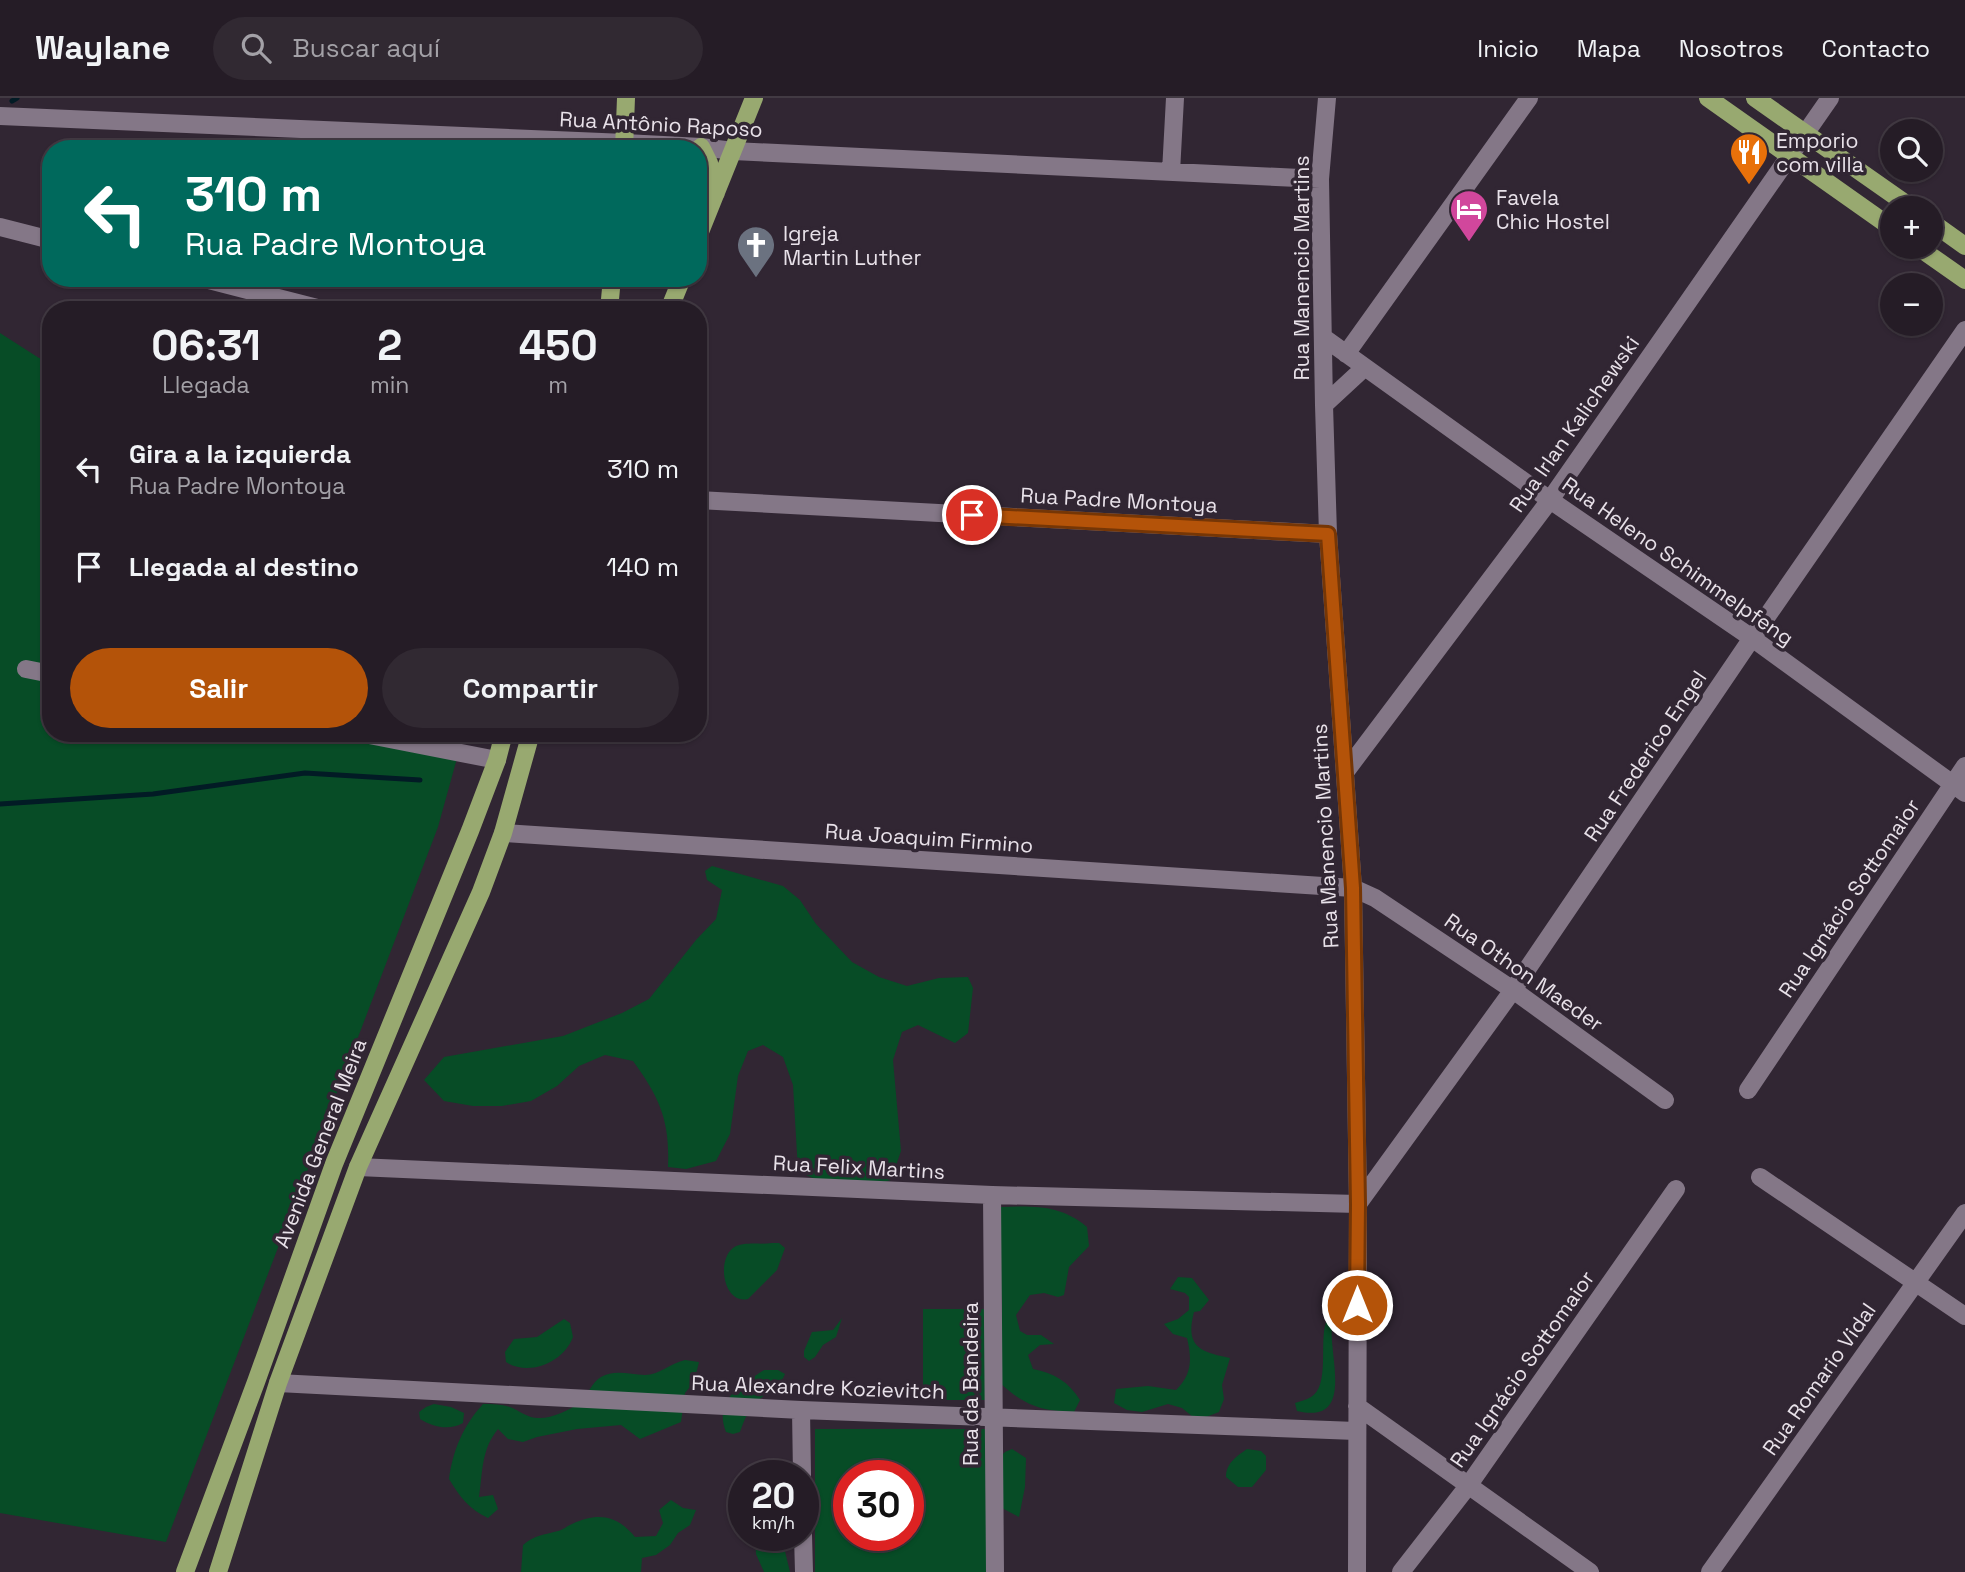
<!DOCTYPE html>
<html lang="es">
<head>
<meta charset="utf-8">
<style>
	body { margin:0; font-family:"Space Grotesk",sans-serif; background:#312932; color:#f1f3f6; height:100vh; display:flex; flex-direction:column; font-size:26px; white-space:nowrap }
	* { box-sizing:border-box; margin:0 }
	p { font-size:23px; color:#a3a1a7 }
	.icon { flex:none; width:38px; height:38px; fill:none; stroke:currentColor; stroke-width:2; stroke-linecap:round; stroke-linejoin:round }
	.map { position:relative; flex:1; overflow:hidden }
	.panel { position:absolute; left:42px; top:203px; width:665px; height:441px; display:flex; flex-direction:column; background:#251c26; border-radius:28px; box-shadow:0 2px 5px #0004,0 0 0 2px #423a43 }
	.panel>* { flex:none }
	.guide { position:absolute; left:42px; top:42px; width:665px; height:147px; border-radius:28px; box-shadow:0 2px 5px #0004,0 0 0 2px #423a43; background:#00695c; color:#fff; overflow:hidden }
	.fabs { position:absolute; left:1880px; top:21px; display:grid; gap:14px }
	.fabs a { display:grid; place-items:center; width:63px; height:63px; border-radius:50%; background:#251c26; box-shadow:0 2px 5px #0004,0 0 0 2px #423a43; font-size:35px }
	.speed { position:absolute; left:728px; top:1362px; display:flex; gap:14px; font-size:35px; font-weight:700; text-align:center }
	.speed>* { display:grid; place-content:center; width:91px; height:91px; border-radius:50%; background:#251c26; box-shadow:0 2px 5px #0004,0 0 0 2px #423a43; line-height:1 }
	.speed small { font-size:18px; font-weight:400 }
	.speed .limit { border:10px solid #d22; background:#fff; color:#111 }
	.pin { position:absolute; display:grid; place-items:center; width:60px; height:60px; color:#fff; margin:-30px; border:4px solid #fff; border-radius:50%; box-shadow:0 2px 7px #0007 }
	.me { position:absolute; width:77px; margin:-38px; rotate:0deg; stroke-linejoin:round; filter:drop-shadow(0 0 5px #0008) }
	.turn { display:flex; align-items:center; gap:24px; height:147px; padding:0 28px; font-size:32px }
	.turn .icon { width:91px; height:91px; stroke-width:2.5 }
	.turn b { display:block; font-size:49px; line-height:60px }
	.eta { display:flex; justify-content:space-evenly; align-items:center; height:119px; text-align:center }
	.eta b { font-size:42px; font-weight:700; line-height:49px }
	.primary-button { display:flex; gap:14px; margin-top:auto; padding:14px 28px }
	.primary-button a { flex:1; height:80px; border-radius:42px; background:#b45309; color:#fff; font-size:28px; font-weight:700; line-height:80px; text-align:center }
	.primary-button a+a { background:#312932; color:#f1f3f6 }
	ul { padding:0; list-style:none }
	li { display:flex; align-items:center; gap:21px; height:98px; padding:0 28px }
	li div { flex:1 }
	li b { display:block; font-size:26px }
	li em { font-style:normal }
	header { display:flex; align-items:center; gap:42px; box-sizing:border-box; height:98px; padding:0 35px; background:#251c26; border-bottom:2px solid #423a43 }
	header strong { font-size:33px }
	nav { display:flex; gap:38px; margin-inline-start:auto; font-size:24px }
	.search { width:490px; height:63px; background:#312932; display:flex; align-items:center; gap:18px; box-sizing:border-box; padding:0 24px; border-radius:38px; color:#a3a1a7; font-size:26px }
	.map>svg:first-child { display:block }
	.green { fill:#074c26; fill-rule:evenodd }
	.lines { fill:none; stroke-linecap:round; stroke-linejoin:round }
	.stream { stroke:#021b25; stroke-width:5 }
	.minor { stroke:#847787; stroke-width:18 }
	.major { stroke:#98a970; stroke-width:18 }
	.route-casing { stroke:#753606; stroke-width:18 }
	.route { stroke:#b45309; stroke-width:12 }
	.labels { text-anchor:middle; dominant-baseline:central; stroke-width:7; stroke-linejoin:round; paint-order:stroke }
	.street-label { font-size:21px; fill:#e8e1e9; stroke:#312633 }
	.poi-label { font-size:21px; fill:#e8e1e9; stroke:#312633; text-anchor:start }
</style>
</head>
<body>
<header>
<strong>Waylane</strong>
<div class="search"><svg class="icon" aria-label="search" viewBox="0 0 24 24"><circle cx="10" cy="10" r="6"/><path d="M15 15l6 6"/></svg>Buscar aquí</div>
<nav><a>Inicio</a><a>Mapa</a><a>Nosotros</a><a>Contacto</a></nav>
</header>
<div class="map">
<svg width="1965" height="1474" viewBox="0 0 1965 1474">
	<rect width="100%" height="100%" fill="#312633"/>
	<path class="green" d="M0,235l39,25 12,1v374h413l-26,94 -272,715 -166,-29z
		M712,768l71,20 17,14 16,24 36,38 27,15 28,9 32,-8 29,-1 5,11 -5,45 -13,10 -37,-18 -16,7 -9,28 8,91 -10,29 -11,3 -61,-2 -21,-10 -5,-86 -10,-28 -20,-12 -15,6 -10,25 -8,58 -14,27 -30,8 -18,-2c2,-46 -8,-69 -35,-106l-28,-6 -26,11 -22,20 -26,15 -29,5h-29l-29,-5 -20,-21 20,-23 119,-21 59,-23 27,-14 47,-59 20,-21 6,-29 -15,-10 -2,-9z
		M1001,1109c34,-1 60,-2 86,20l2,19 -20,21 -5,28 -6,2 -14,-4 -14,2 -14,20 4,16 7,4h14l13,9 -14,1 -12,10 5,14c21,4 36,13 47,31l-6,12c-33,-1 -49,-6 -74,-29l-3,-56 5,-13v-14l-4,-26 -4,-53z
		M772,1145h7l6,5 -8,22 -29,29c-24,6 -32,-38 -15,-51 10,-7 27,-3 39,-5z
		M1178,1179l14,1 17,22 -9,11 -6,1c-9,34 5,40 36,46l-8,27 2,14 -5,13 -13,5h-13l-11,-9 -14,-4 -26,8 -15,-2 -13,-7 2,-14 32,-3 28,4c16,-15 16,-31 11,-52l-14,-4 -9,-10 14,-5 11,-9v-13l-4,-4 -15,-4z
		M923,1211h63v91h-63z
		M842,1220l-6,19 -13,8 -8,12 -6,4 -5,-4v-6l8,-19 21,-2z
		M564,1221l6,4 3,14c-9,25 -44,40 -67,25l-1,-10 9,-13 23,-2z
		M1326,1224l6,3c-4,30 24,100 -35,86l-2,-8c5,-2 11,-3 16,-6 19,-11 8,-55 15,-75z
		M685,1262l14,2 -5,20 -9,11 -4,29 -41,17 -19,-14 -44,4 -40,8 -14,5 -15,-3 -10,-10c-17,21 -15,42 -19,68l14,-2 5,14 -10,9c-19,-9 -28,-21 -39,-39 4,-29 14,-53 34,-75 9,0 18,0 27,3 10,4 19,12 30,11 12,0 31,-8 40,-16 8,-7 12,-20 21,-25 14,-8 29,-2 44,-2 14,0 24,-11 40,-15z
		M764,1272h14l7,4c-4,11 -15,17 -24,24 -11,8 -17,22 -21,34l-7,2 -7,-2c-13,-32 15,-47 38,-62z
		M434,1306l17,3 13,6 -1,10c-14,8 -30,4 -43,-4l-1,-7 7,-5z
		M815,1331h176l-1,143h-175zM849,1377h59v60h-59z
		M1012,1351l14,9 -1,29 -6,30 -19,-10 -5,-45 10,-10z
		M1247,1351l14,2 5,5v14l-14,17h-14l-12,-10c0,-14 11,-21 21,-28z
		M671,1402l12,8 13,2 -6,15 -12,8 -8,12 -14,10 -14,3 -1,14h-120l2,-27c11,-10 21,-10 35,-14 5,-1 9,-5 14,-7 26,-12 45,-9 63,13l21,-1 7,-13 -4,-13z
		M755,1437h26l9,37h-26l-8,-18z"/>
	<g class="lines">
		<path class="stream" d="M12,3l5,-3
			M0,706l153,-10 152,-21 115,7"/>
		<path class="minor" d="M1327,0l-7,81 4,226 4,129 25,354 5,316 -1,368
			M0,18l625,27 76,4 32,4 587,28
			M1171,74l4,-74
			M0,129l51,13
			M201,180l124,32
			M1323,239l227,163 202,138 213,155
			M1346,256l183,-256
			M1324,307l40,-37
			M698,402l630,34
			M26,571l25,5
			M359,635l138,27
			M1346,673l204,-271 280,-402
			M503,735l850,55 22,10 138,92 152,110
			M1748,992l217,-324
			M358,1069l634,28 366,9 155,-214 239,-352 213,-308
			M1760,1079l205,139
			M992,1097l3,377
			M278,1285l523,27 555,21
			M1357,1308l233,166
			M801,1312l1,65
			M803,1437l1,37
			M1401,1474l67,-86 208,-297
			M1710,1474l255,-359"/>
		<path class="major" d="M1708,0l184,130
			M1755,0l157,110
			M701,49l8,16 7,30
			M624,51l2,-51
			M1930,123l35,25
			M698,139l56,-139
			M1918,149l47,33
			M609,212l3,-32
			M669,212l13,-32
			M185,1474l71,-190 78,-218 136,-333 27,-71 7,-27
			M218,1474l60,-189 80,-216 123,-275 22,-59 28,-100"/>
	</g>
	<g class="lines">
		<defs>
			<path id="route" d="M972,417l356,19 25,354 5,316 -1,101"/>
		</defs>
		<use href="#route" class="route-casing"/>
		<use href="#route" class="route"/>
	</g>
	<defs>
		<symbol id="restaurant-pin" viewBox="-11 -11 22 30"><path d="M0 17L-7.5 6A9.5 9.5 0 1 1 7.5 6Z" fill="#e8710a" stroke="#312633"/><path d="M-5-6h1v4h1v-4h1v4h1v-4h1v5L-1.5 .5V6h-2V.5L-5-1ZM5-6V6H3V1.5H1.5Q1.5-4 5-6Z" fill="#fff"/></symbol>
		<symbol id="hotel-pin" viewBox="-11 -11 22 30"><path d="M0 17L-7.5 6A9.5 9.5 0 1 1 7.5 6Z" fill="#d1479c" stroke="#312633"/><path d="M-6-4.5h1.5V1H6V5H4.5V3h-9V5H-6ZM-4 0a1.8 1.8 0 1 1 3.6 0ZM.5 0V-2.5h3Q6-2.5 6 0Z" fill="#fff"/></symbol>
		<symbol id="church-pin" viewBox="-11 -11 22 30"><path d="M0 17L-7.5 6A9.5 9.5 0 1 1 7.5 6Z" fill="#6b7280" stroke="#312633"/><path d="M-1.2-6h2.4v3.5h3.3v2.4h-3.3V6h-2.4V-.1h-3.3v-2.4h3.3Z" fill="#fff"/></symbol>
	</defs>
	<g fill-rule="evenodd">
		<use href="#restaurant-pin" x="1727" y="32" width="44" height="60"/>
		<use href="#hotel-pin" x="1447" y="89" width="44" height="60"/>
		<use href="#church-pin" x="734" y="125" width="44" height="60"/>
	</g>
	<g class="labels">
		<g class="street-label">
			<text transform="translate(661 26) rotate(3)">Rua Antônio Raposo</text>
			<text transform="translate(1301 170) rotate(-90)">Rua Manencio Martins</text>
			<text transform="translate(1574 326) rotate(-55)">Rua Irlan Kalichewski</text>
			<text transform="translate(1119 402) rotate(3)">Rua Padre Montoya</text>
			<text transform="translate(1678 463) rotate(35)">Rua Heleno Schimmelpfeng</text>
			<text transform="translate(1645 658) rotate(-56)">Rua Frederico Engel</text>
			<text transform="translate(1325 738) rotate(-93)">Rua Manencio Martins</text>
			<text transform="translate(929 740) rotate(4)">Rua Joaquim Firmino</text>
			<text transform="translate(1849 800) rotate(-56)">Rua Ignácio Sottomaior</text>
			<text transform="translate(1524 874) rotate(35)">Rua Othon Maeder</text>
			<text transform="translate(320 1045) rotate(-69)">Avenida General Meira</text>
			<text transform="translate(859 1069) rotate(3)">Rua Felix Martins</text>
			<text transform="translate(1522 1271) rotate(-55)">Rua Ignácio Sottomaior</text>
			<text transform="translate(1819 1281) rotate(-55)">Rua Romario Vidal</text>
			<text transform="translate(970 1286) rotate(-90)">Rua da Bandeira</text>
			<text transform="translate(818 1289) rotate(2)">Rua Alexandre Kozievitch</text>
		</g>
		<g class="poi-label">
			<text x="1776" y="42">Emporio<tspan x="1776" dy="24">com villa</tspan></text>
			<text x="1496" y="99">Favela<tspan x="1496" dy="24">Chic Hostel</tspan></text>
			<text x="783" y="135">Igreja<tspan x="783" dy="24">Martin Luther</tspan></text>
		</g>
	</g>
</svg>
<div class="fabs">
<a><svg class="icon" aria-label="search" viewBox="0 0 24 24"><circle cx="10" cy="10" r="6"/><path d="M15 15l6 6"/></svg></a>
<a>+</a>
<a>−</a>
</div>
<div class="speed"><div>20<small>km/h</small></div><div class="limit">30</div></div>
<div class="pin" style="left:972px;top:417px;background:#d93025"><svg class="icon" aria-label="arrive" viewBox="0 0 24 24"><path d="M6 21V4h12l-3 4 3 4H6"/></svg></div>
<svg class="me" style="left:1357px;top:1207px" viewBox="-20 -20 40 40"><circle r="17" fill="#b45309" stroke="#fff" stroke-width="3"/><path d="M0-11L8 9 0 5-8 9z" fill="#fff"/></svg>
<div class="guide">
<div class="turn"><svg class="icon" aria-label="left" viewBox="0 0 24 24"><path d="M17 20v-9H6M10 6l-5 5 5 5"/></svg><div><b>310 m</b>Rua Padre Montoya</div></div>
</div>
<section class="panel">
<div class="eta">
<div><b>06:31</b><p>Llegada</p></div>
<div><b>2</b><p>min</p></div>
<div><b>450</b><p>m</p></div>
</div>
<ul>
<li><svg class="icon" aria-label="left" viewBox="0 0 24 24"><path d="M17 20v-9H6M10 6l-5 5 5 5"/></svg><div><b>Gira a la izquierda</b><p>Rua Padre Montoya</p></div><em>310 m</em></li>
<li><svg class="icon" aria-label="arrive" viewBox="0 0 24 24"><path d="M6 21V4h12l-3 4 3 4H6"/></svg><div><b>Llegada al destino</b></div><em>140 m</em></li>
</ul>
<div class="primary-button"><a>Salir</a><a>Compartir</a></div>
</section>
</div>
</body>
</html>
